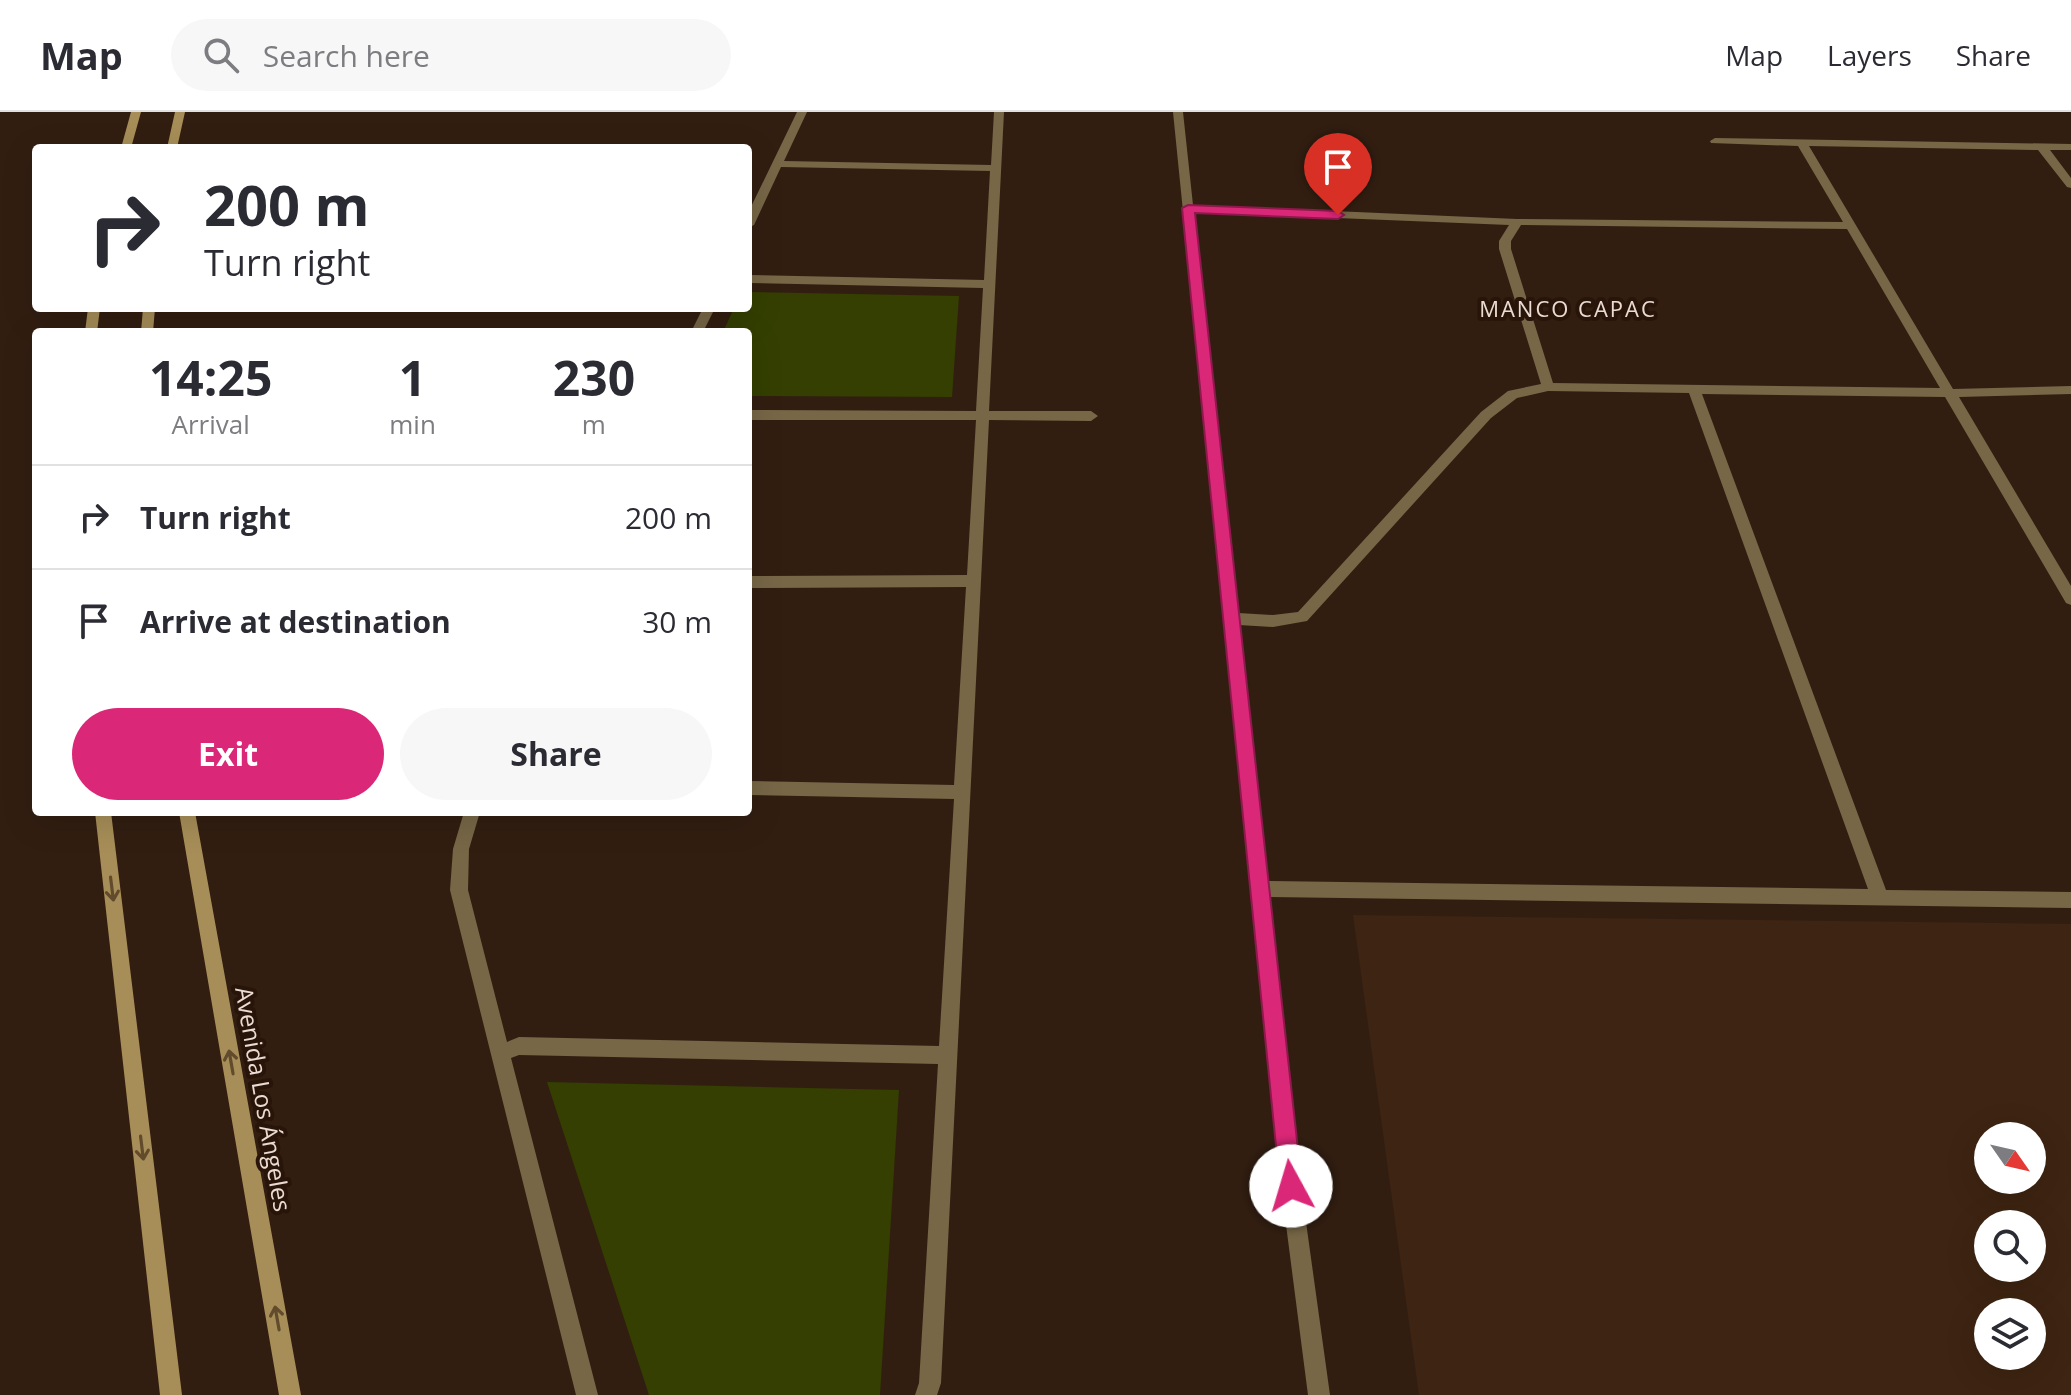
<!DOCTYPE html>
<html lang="en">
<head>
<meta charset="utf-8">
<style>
	body { margin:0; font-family:"Open Sans",sans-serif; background:#f7f7f7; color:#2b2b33; height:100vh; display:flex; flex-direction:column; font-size:30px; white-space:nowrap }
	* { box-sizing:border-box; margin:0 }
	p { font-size:26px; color:#7c7c81 }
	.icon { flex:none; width:44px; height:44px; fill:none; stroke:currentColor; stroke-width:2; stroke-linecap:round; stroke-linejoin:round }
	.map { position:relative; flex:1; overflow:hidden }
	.sheet { position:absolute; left:32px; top:216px; width:720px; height:488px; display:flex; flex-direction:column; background:#fff; border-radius:8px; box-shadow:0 8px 32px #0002 }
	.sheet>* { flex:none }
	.banner { position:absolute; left:32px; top:32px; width:720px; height:168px; border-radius:8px; box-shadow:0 8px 32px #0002; background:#fff; color:#2b2b33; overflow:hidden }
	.needle { width:52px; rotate:124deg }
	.tools { position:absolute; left:1974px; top:1010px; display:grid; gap:16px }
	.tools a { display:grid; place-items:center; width:72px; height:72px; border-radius:50%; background:#fff; box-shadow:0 8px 32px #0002; font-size:40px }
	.pin { position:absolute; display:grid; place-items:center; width:68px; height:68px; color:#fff; margin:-82px -34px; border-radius:50% 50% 50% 0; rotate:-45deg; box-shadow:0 0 8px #0007 }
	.pin .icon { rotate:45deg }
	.me { position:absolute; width:88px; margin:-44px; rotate:354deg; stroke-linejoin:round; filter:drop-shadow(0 0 6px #0008) }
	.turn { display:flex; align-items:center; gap:28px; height:168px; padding:0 40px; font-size:36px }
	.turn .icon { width:104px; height:104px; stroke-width:2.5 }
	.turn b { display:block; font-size:56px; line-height:68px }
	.eta { display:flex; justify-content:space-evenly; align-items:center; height:136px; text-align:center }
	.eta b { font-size:48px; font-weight:700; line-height:56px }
	.cta { display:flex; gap:16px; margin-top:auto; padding:16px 40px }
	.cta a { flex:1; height:92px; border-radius:48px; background:#db2777; color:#fff; font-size:32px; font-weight:700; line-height:92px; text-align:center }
	.cta a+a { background:#f7f7f7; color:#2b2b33 }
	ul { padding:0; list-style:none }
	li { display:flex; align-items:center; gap:24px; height:104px; padding:0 40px; border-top:2px solid #e1e1e2 }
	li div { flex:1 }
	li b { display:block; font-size:30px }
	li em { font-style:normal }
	header { display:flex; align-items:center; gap:48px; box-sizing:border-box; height:112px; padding:0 40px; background:#fff; border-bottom:2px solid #e1e1e2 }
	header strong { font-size:38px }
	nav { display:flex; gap:44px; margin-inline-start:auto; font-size:28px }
	.search { width:560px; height:72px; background:#f7f7f7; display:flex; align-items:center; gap:20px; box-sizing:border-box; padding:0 28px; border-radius:44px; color:#7c7c81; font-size:30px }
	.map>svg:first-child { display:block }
	.built { fill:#3e2412; fill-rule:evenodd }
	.green { fill:#343f01 }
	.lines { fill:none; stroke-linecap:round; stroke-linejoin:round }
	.street { fill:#776747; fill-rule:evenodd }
	.secondary { fill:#a78e58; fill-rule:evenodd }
	.oneway { stroke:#614b2c }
	.route { fill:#db2777; stroke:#8e194d; stroke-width:2 }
	.labels { text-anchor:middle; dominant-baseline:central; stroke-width:8; stroke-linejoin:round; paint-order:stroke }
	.far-neighbourhood-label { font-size:22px; letter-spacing:2px; fill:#eadcd3; stroke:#281408 }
	.street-label { font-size:24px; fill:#eadcd3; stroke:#281408 }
</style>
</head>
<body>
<header>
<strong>Map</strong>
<div class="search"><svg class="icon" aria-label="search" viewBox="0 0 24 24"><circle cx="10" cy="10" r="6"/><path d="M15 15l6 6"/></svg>Search here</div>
<nav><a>Map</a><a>Layers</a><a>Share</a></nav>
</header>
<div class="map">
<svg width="2071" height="1283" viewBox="0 0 2071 1283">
	<rect width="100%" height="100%" fill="#321e11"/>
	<path class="built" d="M1353,803l718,9v471h-652zM1988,1024h44v44h-44zM1988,1112h44v44h-44zM1988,1200h44v44h-44z"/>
	<path class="green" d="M748,180l211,4 -7,101 -204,-1v-64h-25l11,-24h14z
		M547,970l352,8 -19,305h-231z"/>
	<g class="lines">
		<path class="street" d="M797,0h10l-23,49 207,4 3,-53h10l-15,299h102l7,5 -7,5 -102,-1 -48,963 -4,12h-22l4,-12 19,-319 -419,-9 -8,3 87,337h-22l-126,-505 3,-41 11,-37h16l-11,37 -1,41 39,152 12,-5 420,9 15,-247 -206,-4v-14l206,4 12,-198 -218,1v-12l219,-1 9,-155h-228v-10l228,1 7,-123 -235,-5v-8l236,5 6,-109 -209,-4 -27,58 -6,3v-15z
			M1173,0h10l10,93 324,14 326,3 -45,-76 -87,-3 -1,-2 5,-3 356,6v6h-21l21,28v10l-4,-1 -29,-37 -229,-4 144,243 118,-3v8l-112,3 112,189v19l-5,-2 -121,-206 -243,-3 184,496 185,2v16l-802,-11 32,289 29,209h-22l-27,-209zM1194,100l315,13 -10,16v8l42,135 -33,7 -27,21 -183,200 -25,3 -35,-2zM1521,113l326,4 93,159 -387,-5 -42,-134v-8zM1548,279l141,2 179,496 -601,-8 -28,-256 34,2 34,-6 184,-203 26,-20z
			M703,196h12l-12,24h-12z"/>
		<path class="secondary" d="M131,0h10l-10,36h-10z
			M175,0h10l-8,36h-10z
			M88,196h12l-3,24h-12z
			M143,196h12l-2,24h-12z
			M95,700h16l71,583h-22z
			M179,700h16l106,583h-22z"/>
	</g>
	<defs><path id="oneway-shaft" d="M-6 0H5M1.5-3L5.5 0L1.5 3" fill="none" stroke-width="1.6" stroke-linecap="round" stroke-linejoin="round" transform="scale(2)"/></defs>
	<g class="oneway">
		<use href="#oneway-shaft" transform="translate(112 777) rotate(83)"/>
		<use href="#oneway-shaft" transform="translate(231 950) rotate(-100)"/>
		<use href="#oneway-shaft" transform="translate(142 1036) rotate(83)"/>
		<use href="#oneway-shaft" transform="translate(277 1206) rotate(-100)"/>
	</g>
	<path class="route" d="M1188,93l150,6 6,4 -6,4 -143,-6 107,973 -3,8 -8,3 -8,-3 -3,-8 -98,-978z"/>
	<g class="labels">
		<g class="far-neighbourhood-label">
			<text x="1568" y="196">MANCO CAPAC</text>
		</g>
		<g class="street-label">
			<text transform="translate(264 987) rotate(80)">Avenida Los Ángeles</text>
		</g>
	</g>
</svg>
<div class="tools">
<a><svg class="needle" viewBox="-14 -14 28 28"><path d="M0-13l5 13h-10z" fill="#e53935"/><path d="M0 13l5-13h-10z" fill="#7c7c81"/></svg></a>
<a><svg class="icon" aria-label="search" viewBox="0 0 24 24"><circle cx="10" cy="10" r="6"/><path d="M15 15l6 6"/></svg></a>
<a><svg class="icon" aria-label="layers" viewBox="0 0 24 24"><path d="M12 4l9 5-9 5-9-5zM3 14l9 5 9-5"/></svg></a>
</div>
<div class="pin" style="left:1338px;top:103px;background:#d93025"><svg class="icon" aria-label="arrive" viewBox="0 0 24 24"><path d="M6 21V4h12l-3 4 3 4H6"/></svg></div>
<svg class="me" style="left:1291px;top:1074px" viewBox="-20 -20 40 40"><circle r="19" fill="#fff"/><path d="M0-13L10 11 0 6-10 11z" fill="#db2777"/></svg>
<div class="banner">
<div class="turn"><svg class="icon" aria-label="right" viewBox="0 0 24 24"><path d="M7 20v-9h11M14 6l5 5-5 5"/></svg><div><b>200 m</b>Turn right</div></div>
</div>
<section class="sheet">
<div class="eta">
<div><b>14:25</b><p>Arrival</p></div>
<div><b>1</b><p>min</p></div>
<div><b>230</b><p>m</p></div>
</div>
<ul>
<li><svg class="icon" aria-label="right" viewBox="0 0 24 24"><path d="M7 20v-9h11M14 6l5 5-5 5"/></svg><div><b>Turn right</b></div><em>200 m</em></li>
<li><svg class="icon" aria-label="arrive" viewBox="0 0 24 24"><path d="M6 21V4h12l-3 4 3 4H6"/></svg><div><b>Arrive at destination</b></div><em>30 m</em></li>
</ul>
<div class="cta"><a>Exit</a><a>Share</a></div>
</section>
</div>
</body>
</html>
